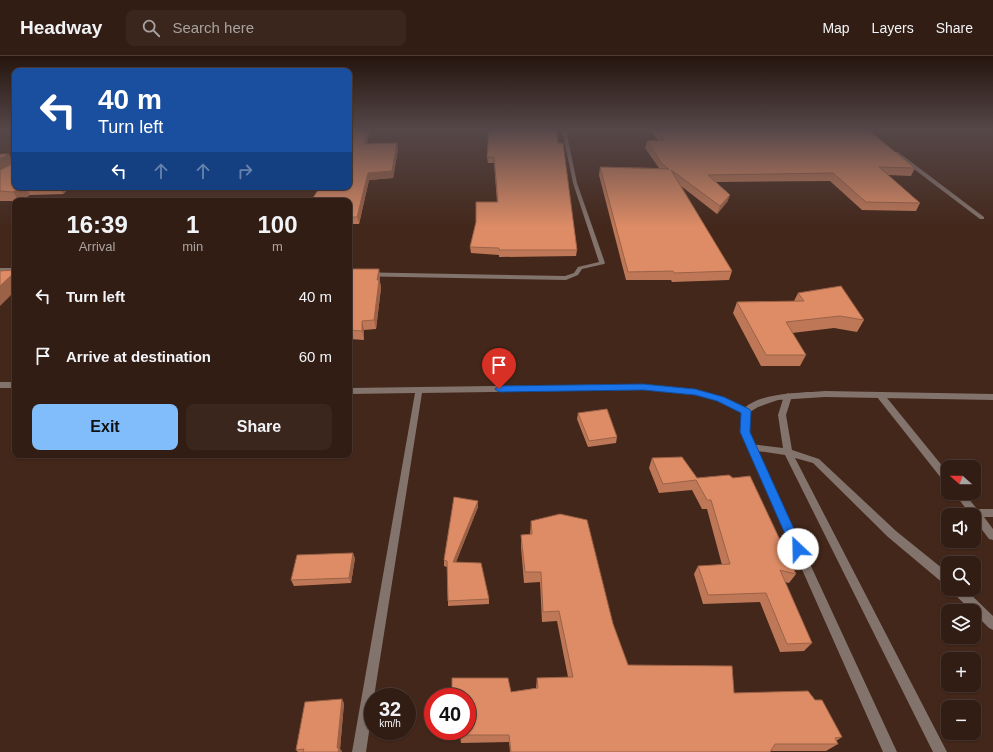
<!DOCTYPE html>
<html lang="en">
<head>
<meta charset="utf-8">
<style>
	body { margin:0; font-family:Arial,sans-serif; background:#3a261d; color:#f1f3f6; height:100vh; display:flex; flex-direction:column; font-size:15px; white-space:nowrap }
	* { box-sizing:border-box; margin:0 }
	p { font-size:13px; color:#a8a2a0 }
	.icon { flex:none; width:22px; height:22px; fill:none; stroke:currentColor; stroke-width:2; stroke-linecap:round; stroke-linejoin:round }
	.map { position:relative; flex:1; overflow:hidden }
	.details { position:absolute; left:12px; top:142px; width:340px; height:260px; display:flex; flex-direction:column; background:#321d14; border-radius:8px; box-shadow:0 1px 3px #0004,0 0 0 1px #4d3b34 }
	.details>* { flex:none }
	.hud { position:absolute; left:12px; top:12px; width:340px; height:122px; border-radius:8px; box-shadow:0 1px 3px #0004,0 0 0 1px #4d3b34; background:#1a4fa0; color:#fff; overflow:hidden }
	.needle { width:26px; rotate:291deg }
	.buttons { position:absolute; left:941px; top:404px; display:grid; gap:8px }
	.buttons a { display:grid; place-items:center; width:40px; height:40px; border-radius:8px; background:#321d14; box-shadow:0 1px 3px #0004,0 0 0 1px #4d3b34; font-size:20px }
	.speed { position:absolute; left:364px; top:632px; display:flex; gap:8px; font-size:20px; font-weight:700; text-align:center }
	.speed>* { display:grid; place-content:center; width:52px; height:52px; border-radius:50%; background:#321d14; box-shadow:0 1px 3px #0004,0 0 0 1px #4d3b34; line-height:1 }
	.speed small { font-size:10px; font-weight:400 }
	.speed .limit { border:6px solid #d22; background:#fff; color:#111 }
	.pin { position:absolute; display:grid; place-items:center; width:34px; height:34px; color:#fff; margin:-41px -17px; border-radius:50% 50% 50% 0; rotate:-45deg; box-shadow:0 0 4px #0007 }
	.pin .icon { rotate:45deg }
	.me { position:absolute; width:44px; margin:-22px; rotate:336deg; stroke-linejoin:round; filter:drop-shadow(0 0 3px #0008) }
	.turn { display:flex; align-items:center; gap:14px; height:84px; padding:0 20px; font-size:18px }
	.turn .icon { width:52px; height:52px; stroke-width:2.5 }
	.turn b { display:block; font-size:28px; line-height:34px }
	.lanes { display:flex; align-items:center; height:38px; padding:0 20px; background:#0003; justify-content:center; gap:20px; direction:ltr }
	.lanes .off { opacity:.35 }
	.eta { display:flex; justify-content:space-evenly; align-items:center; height:68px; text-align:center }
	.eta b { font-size:24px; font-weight:600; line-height:28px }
	.primary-button { display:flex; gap:8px; margin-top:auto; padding:8px 20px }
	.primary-button a { flex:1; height:46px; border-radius:8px; background:#80bdfa; color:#111; font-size:16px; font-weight:600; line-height:46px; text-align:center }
	.primary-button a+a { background:#3a261d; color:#f1f3f6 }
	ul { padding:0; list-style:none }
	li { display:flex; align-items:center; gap:12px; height:60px; padding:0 20px }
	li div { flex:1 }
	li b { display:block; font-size:15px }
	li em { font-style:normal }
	header { display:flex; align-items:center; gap:24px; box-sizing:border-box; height:56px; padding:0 20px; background:#321d14; border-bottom:1px solid #4d3b34 }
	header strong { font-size:19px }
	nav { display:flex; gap:22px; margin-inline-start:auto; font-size:14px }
	.search { width:280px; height:36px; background:#3a261d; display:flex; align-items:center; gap:10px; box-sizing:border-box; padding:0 14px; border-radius:8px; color:#a8a2a0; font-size:15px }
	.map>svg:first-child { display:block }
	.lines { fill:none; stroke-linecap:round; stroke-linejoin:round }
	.minor { fill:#82736c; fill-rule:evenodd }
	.tertiary { fill:#82736c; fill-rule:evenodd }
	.wall { fill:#be7858 }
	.shaded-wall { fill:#9b6247 }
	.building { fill:#dd8c66; stroke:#9b6247 }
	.route { fill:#1a73e8; stroke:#114b97 }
</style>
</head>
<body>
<header>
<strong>Headway</strong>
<div class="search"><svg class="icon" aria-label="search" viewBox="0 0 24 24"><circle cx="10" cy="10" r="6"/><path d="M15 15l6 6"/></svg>Search here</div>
<nav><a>Map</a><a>Layers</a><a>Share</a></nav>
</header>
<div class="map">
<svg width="993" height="696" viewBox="0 0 993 696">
	<rect width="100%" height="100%" fill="#43271a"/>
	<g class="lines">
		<path class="minor" d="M562,74h4l11,53 28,80 -1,1 -22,5 -4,6 -12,5 -217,-4v-4l216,4 9,-3 4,-6 21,-5 -26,-79z
			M894,96h4l86,65v2h-4l-86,-65z
			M0,212h15v4h-15z
			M0,326h15v6h-15z
			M643,328l52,5 28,8 26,12 1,2 -4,3 -29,-13 -22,-6 -52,-5 -221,3 -48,304h-1v8l-7,47h-14l63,-359 -66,1v-6z
			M880,336l3,1 65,80v11l-3,-1 -68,-86 -1,-2z
			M788,337l4,3 -6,19 6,35 27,9 77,72 52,42v12l-4,-1 -56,-47 -75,-74 -18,-5 152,294h-14l-148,-297 -34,-5 -3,-1 -1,-2 1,-2 3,-1 32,4 -5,-33 6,-19z
			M954,437h10l13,16h16v8h-9l9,12v11l-4,-1 -15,-20v-4h-3z
			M952,533h13l28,27v14l-4,-2 -15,-15v-2h-2l-19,-18z"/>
		<path class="tertiary" d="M825,335l168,3v6l-168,-3 -47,3 -20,7 -8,5 -1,20 148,320h-14l-142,-320 1,-21c14,-19 61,-18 83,-20z"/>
	</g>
	<path class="wall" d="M349,74h21l-3,14 30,-1 1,6 -5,29 -24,2 -10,44h-10z
		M650,74h218l47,38 -4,8 -23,-1 32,28 -4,8 -54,-1 -32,-29 -114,1 14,13 -3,7 -10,12 -36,-28 51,85 -3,9 -57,2 -1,-2h-45l-27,-105 1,-8 59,1 -14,-20 2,-7 11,-1z
		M558,87l19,107 -1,6 -77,1v-2l-28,-2 -1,-6 27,-45 -3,-39h-6l-1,-6z
		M0,98l15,33h56l-8,7 -33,1 -10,6h-20z
		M349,213h30l1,9v4l1,6 -5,41 -12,1v10l-15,-1z
		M798,237l66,27 -7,12 -23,-4 -42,5 14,22 -6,11h-39l-28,-53 4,-11 57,-1z
		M578,357l39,24 -1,6 -28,4 -11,-28z
		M652,402l45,20 99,96 -7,9 -4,-1 27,61 -8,8 -24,1 -20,-50 -57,2 -9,-30 4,-8 24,-1 -15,-56h-5l-10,-19 -33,3 -10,-25z
		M478,445v6l-22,55 33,37v5l-41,2v-5l-1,-34 -3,-1v-6z
		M531,465l82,103 15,41 106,28 108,44 -6,4 2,3 -12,7h-56v1h-260l-1,-10 -48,1 -1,-8 51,-43 25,-4 1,-10 31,-1 -11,-56 -15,1 -2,-40 -16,1 -3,-36v-12h9z
		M355,502l-4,25 -57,3 -3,-6z
		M344,647l-4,46 2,3h-44l-2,-2z"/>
	<path class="shaded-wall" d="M368,74h2l-5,20 -1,-6z
		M397,87l1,6 -5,29 -24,2 -10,44 -2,-7 11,-44z
		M9,98l5,9 -14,13v-17z
		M21,131h5l4,8 -11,6 -6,-9z
		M59,131h12l-8,7z
		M730,139l-3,7 -10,12 3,-8z
		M379,213l1,9v4l1,6 -5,41 -2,-9 3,-40z
		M15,216v19l-15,15v-20z
		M362,265l2,9v10l-2,-9z
		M478,445v6l-24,60 -1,-5z
		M353,497l2,5 -4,25 -2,-5z
		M342,643l2,4 -4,46 2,2v1h-4l-1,-4z"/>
	<path class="building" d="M349,74h19l-4,14 33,-1 -5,28 -24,2 -11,44h-8v-16h-38l9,-14h29z
		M489,74h67l2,13h5l14,107h-78v-2l-29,-1 6,-25v-20h22l-4,-45h-7z
		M656,74h212l47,38 -36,-1 41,36 -54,-1 -33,-29 -125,2 22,20 -10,11 -49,-36 61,101 -58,2 -1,-2 -45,1 -28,-105 69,2 -7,-5 -15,-23 17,-1z
		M0,98h9l-9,5z
		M11,107h4v24h6l-8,5 -13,-1v-21l10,-5z
		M349,213h30l-2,11h2l-5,40 -12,1v10l-13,-1z
		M15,214v2l-15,14v-15z
		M841,230l23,34 -24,-4 -54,6 20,33h-40l-29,-53 67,-1 -6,-8z
		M607,353l10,28 -28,4 -11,-28z
		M682,401l15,21 32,-3 4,3 17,-2 46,98 -16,-4 32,73 -25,1 -21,-51 -58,2 -10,-29 32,-2 -19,-64h-4l-11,-20 -33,4 -11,-26z
		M454,441l24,4 -25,61 28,1 8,36 -41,2 -1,-40 -3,-1z
		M560,458l27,6 26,104 15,41 104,1 2,27 74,-2 7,9h7l20,37 -7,1 3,6h-63l-5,8h-259l-2,-17h-49v-4h7v-34h-15v-19h56l3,14 27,-4 -1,-10 36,-1 -14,-66 -16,1 -2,-40h-16l-4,-37 11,-1 -1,-13z
		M353,497l-4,25 -58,2 6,-25z
		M342,643l-5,49h2l-1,4h-35l1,-3 -8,1 9,-48z"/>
	<linearGradient id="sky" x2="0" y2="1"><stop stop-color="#25150e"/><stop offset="0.43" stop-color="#554749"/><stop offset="1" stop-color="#554749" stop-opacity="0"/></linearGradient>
	<rect width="993" height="171" fill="url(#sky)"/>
	<path class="route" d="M643,328l52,5 29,8 25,12 2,2 -1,21 53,117 -1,3 -4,2 -5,-2 -53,-120 1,-19 -24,-12 -22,-6 -52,-5 -144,2 -4,-3 4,-3z"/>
</svg>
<div class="buttons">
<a><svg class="needle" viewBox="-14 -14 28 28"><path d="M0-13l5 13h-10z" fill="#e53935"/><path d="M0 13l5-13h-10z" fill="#a8a2a0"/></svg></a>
<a><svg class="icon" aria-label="sound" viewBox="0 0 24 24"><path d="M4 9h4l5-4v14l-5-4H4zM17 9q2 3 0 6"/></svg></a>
<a><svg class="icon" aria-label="search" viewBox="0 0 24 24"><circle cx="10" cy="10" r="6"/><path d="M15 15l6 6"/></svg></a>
<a><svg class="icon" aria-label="layers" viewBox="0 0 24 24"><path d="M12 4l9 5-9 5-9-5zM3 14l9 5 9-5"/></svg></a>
<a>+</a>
<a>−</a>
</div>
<div class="speed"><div>32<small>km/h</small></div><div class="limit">40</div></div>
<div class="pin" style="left:499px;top:333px;background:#d93025"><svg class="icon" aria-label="arrive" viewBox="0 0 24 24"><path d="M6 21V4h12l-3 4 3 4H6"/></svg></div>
<svg class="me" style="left:798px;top:493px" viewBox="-20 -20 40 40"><circle r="19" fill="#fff"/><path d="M0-13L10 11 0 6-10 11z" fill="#1a73e8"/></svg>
<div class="hud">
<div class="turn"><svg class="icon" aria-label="left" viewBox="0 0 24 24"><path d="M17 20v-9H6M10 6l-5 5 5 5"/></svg><div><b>40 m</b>Turn left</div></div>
<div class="lanes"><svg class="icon" aria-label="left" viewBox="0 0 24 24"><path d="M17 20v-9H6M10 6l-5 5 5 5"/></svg><svg class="icon off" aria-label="ahead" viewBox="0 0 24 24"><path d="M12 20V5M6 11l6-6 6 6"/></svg><svg class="icon off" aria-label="ahead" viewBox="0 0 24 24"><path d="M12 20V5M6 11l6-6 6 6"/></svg><svg class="icon off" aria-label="right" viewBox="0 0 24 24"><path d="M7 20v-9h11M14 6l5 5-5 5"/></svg></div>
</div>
<section class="details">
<div class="eta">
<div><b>16:39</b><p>Arrival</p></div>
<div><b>1</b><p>min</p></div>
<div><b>100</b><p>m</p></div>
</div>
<ul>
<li><svg class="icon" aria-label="left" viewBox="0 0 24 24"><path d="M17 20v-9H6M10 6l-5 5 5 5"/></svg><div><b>Turn left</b></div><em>40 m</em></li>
<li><svg class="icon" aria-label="arrive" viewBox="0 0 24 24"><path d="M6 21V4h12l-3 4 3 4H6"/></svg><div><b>Arrive at destination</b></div><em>60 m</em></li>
</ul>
<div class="primary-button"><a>Exit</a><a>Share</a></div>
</section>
</div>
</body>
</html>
